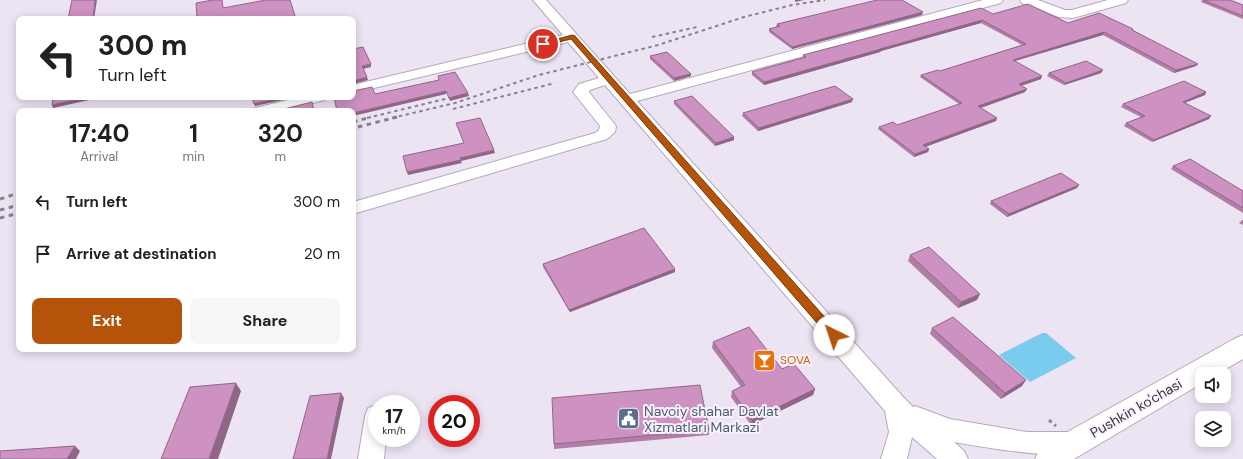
<!DOCTYPE html>
<html lang="en">
<head>
<meta charset="utf-8">
<style>
	body { margin:0; font-family:"DM Sans",sans-serif; background:#f6f6f6; color:#202124; height:100vh; display:flex; flex-direction:column; font-size:15px; white-space:nowrap }
	* { box-sizing:border-box; margin:0 }
	p { font-size:13px; color:#757577 }
	.icon { flex:none; width:22px; height:22px; fill:none; stroke:currentColor; stroke-width:2; stroke-linecap:round; stroke-linejoin:round }
	.map { position:relative; flex:1; overflow:hidden }
	.side { position:absolute; left:16px; top:108px; width:340px; height:244px; display:flex; flex-direction:column; background:#fff; border-radius:8px; box-shadow:0 2px 10px #0003 }
	.side>* { flex:none }
	.hud { position:absolute; left:16px; top:16px; width:340px; height:84px; border-radius:8px; box-shadow:0 2px 10px #0003; background:#fff; color:#202124; overflow:hidden }
	.buttons { position:absolute; left:1195px; top:367px; display:grid; gap:8px }
	.buttons a { display:grid; place-items:center; width:36px; height:36px; border-radius:8px; background:#fff; box-shadow:0 2px 10px #0003; font-size:20px }
	.speed { position:absolute; left:368px; top:395px; display:flex; gap:8px; font-size:20px; font-weight:700; text-align:center }
	.speed>* { display:grid; place-content:center; width:52px; height:52px; border-radius:50%; background:#fff; box-shadow:0 2px 10px #0003; line-height:1 }
	.speed small { font-size:10px; font-weight:400 }
	.speed .limit { border:6px solid #d22; background:#fff; color:#111 }
	.pin { position:absolute; display:grid; place-items:center; width:34px; height:34px; color:#fff; margin:-17px; border:2px solid #fff; border-radius:50%; box-shadow:0 1px 4px #0007 }
	.me { position:absolute; width:44px; margin:-22px; rotate:319deg; stroke-linejoin:round; filter:drop-shadow(0 0 3px #0008) }
	.turn { display:flex; align-items:center; gap:14px; height:84px; padding:0 16px; font-size:18px }
	.turn .icon { width:52px; height:52px; stroke-width:2.5 }
	.turn b { display:block; font-size:28px; line-height:34px }
	.eta { display:flex; justify-content:space-evenly; align-items:center; height:68px; text-align:center }
	.eta b { font-size:24px; font-weight:700; line-height:28px }
	.primary-button { display:flex; gap:8px; margin-top:auto; padding:8px 16px }
	.primary-button a { flex:1; height:46px; border-radius:8px; background:#b45309; color:#fff; font-size:16px; font-weight:700; line-height:46px; text-align:center }
	.primary-button a+a { background:#f6f6f6; color:#202124 }
	ul { padding:0; list-style:none }
	li { display:flex; align-items:center; gap:12px; height:52px; padding:0 16px }
	li div { flex:1 }
	li b { display:block; font-size:15px }
	li em { font-style:normal }
	.map>svg:first-child { display:block }
	.water { fill:#7accef }
	.lines { fill:none; stroke-linecap:round; stroke-linejoin:round }
	.minor-casing { stroke:#b3aab9; stroke-width:2 }
	.major-casing { stroke:#b3aab9; stroke-width:2 }
	.path { stroke:#908a94; stroke-width:3; stroke-dasharray:3.5 3.5; stroke-linecap:butt }
	.minor { fill:#fff; fill-rule:evenodd }
	.major { fill:#fff; fill-rule:evenodd }
	.rail-far1 { stroke:#87818b; stroke-width:2; stroke-dasharray:3.5 3.5; stroke-linecap:butt }
	.rail { stroke:#87818b; stroke-width:3; stroke-dasharray:4.5 4.5; stroke-linecap:butt }
	.wall { fill:#b07ea6 }
	.shaded-wall { fill:#906687 }
	.building { fill:#cd92c1; stroke:#906687 }
	.route { fill:#b45309; stroke:#753606 }
	.labels { text-anchor:middle; dominant-baseline:central; stroke-width:4; stroke-linejoin:round; paint-order:stroke }
	.food-label { font-size:12px; fill:#c56008; stroke:#f9f1fe; text-anchor:start }
	.near-street-label { font-size:14px; fill:#39353b; stroke:#f9f1fe }
	.near-service-label { font-size:14px; fill:#4e5e75; stroke:#f9f1fe; text-anchor:start }
</style>
</head>
<body>
<div class="map">
<svg width="1243" height="459" viewBox="0 0 1243 459">
	<rect width="100%" height="100%" fill="#ece3f3"/>
	<path class="water" d="M1042,333h4l30,25 -46,24 -31,-27z"/>
	<g class="lines">
		<defs>
			<path id="minor" d="M533,0h13l84,94 353,-94h20l-2,3 -364,98 268,298 8,8 2,-1 35,13 77,13h45l9,4 4,8 -4,8c-32,7 -93,-4 -127,-10l10,9 4,8h-31l-25,-22 -5,22h-26l8,-27 -4,-21 -280,-326 -15,5 -1,2 27,34 -1,6 -8,7 -254,75v-12l242,-69 4,-3 1,-4 -27,-34 6,-8 20,-6 -31,-36 -215,51v-8l210,-50z
				M1020,0h18l27,10h7l36,-10h20l-2,3 -53,15 -14,-1 -37,-14z
				M301,97h27l-3,3 -44,11h-28l2,-3z
				M377,405v33h9l-2,21h-26l7,-43 3,-8z"/>
			<path id="major" d="M1243,335v24l-26,15h-15v9l-128,76h-39l5,-10 22,-14 172,-96z"/>
		</defs>
		<use href="#minor" class="minor-casing"/>
		<use href="#major" class="major-casing"/>
		<path class="path" d="M1049,420l7,6"/>
		<use href="#minor" class="minor"/>
		<use href="#major" class="major"/>
		<path class="rail-far1" d="M652,37l45,-10
			M453,109l102,-26
			M367,118l82,-20
			M392,118l63,-15 84,-28 119,-30 86,-28 48,-12 33,-5"/>
		<path class="rail" d="M353,122l18,-5
			M358,127l39,-10
			M0,199l19,-6
			M0,210l19,-5
			M0,218l19,-5"/>
	</g>
	<path class="wall" d="M1202,0l41,5v14l-42,-17z
		M993,14l75,9 65,6v1l63,36 -22,7 -71,-38 -88,26 26,18 -20,7 4,6 -44,16 15,13 -71,26 4,2 -1,3 -14,5 -36,-28 1,-2 18,-2 62,-21 -39,-27 1,-2 19,-4 82,-26 -41,-22 -100,28 -1,1 -116,33 -12,-10v-3l51,-14v-3z
		M922,15l-130,34 -23,-17v-3l7,-2 1,-3z
		M650,56l41,18v2l-17,5 -24,-22z
		M1103,70l-2,3 -37,12 -17,-9 2,-3z
		M1206,92l-1,3 -20,8 24,16 -57,23 -28,-16 2,-3 15,-6 -20,-10 2,-3z
		M674,101l60,36v3l-19,6 -41,-42z
		M852,102l-94,29 -16,-15 1,-3z
		M1173,166l70,25v22l-72,-44z
		M1077,188l-70,29 -17,-13 1,-3z
		M1242,220h1v5l-4,-2z
		M910,255l67,45 -19,8 -50,-47z
		M543,264l132,8 -105,40 -27,-45z
		M932,328l90,58 -21,13 -71,-65z
		M713,342l69,27 33,20 -2,6 -62,30 -20,-28 1,-6 9,-4 -29,-39z
		M709,430v5l-155,14v-5z"/>
	<path class="shaded-wall" d="M95,0h2l-3,19h-1z
		M795,0h9l-9,2z
		M923,12l-1,3 -130,34v-2z
		M982,20l-1,3 -100,28 -1,1 -116,33v-3l116,-33z
		M1104,32l-1,3 -92,27 2,-2z
		M371,64v3l-8,2 -1,-3z
		M1198,64l-2,2 -22,7 2,-3z
		M1103,70l-2,3 -37,12 2,-2z
		M691,74v2l-17,5v-3z
		M1042,76l-1,3 -24,8 2,-3z
		M367,77l1,3 -15,4v-3z
		M1027,89l-2,3 -48,17 1,-3z
		M446,91v3l-93,22v-3z
		M1206,92l-1,3 -24,9 2,-2z
		M468,93l1,3 -19,5 -1,-3z
		M88,97h15l-50,11 -1,-3z
		M284,97h13l-42,9 -1,-2z
		M853,99l-1,3 -94,29 1,-3z
		M1211,116l-2,3 -57,23 2,-2z
		M997,118l-1,3 -74,27 1,-3z
		M734,137v3l-19,6 1,-3z
		M929,149l-1,3 -14,5 1,-3z
		M494,150l1,3 -34,8 1,2 -54,12 -1,-3 53,-14z
		M1079,185l-2,3 -70,29 2,-3z
		M675,269v3l-105,40 -1,-2z
		M980,294l-3,6 -19,8 3,-6z
		M1026,380l-4,6 -21,13 4,-6z
		M236,383l5,8 -23,68h-9z
		M815,389l-2,6 -62,30 1,-5z
		M341,393l3,5 -13,61h-4z
		M75,446l5,5 -4,8h-9z"/>
	<path class="building" d="M72,0h23l-2,19h-25z
		M213,0h9l1,8 43,-8h24l6,19h-113l14,-3 -1,-13z
		M877,0h25l21,12 -131,35 -23,-18 11,-3 -3,-2z
		M1203,0h27l13,5v11z
		M1028,4l40,19 31,-10 34,16 -1,1 66,34 -22,6 -72,-38 -91,28 29,16 -23,8 8,5 -49,17 19,12 -74,27 6,4 -14,5 -36,-27 14,-5 4,3 65,-22 -41,-28 17,-5 2,1 86,-27 -44,-24 -102,29h1l-117,33 -12,-10 54,-15 -3,-2 178,-47 12,6z
		M363,47l8,17 -9,2 5,11 -14,4v-32z
		M667,52l24,22 -17,4 -24,-22z
		M1086,61l17,9 -37,13 -17,-10z
		M455,72l13,21 -19,5 -3,-7 -93,22v-2h-16l-3,-14h19v-6l19,-4 3,7 64,-14 -1,-4z
		M1184,81l22,11 -23,10 28,14 -57,24 -28,-17 19,-7 -22,-12z
		M835,86l18,13 -94,29 -16,-15z
		M692,96l42,41 -18,6 -42,-42z
		M53,97h35l-36,8z
		M252,97h32l-30,7z
		M312,102l2,9h-40v-1h6z
		M127,109v2h-10z
		M480,118l14,32 -34,8 1,2 -54,12 -4,-16 61,-13 -8,-20z
		M1190,159l53,32v17l-70,-42z
		M1061,173l18,12 -70,29 -18,-13z
		M644,228l31,41 -106,41 -26,-46z
		M929,247l51,47 -19,8 -51,-47z
		M953,317l73,63 -21,13 -73,-65z
		M749,327l33,42 12,-5 21,25 -63,31 -20,-29 13,-6 -32,-43z
		M236,383l-27,76h-48l29,-72z
		M700,385l9,45 -155,14 -2,-46z
		M341,393l-14,66h-34l17,-63z
		M75,446l-8,13h-67v-8z"/>
	<path class="route" d="M572,35l3,1 263,296 1,3 -1,3 -4,2 -4,-2 -259,-299 -28,7 -3,-2z"/>
	<defs>
		<symbol id="bar-square" viewBox="-11 -11 22 22"><rect x="-9" y="-9" width="18" height="18" rx="4" fill="#e8710a" stroke="#f9f1fe"/><path d="M-6-5H6L.8 .8V4.5H3.5V6h-7V4.5H-.8V.8Z" fill="#fff"/></symbol>
		<symbol id="civic-square" viewBox="-11 -11 22 22"><rect x="-9" y="-9" width="18" height="18" rx="4" fill="#5c6f8a" stroke="#f9f1fe"/><path d="M-.6-6.5H3V-4.5H.6V-3L4-1V1h2V6H-6V1h2V-1L-.6-3ZM-1.2 2.5V6h2.4V2.5Z" fill="#fff"/></symbol>
	</defs>
	<g fill-rule="evenodd">
		<use href="#bar-square" x="752" y="348" width="25" height="25"/>
		<use href="#civic-square" x="616" y="406" width="25" height="25"/>
	</g>
	<g class="labels">
		<g class="food-label">
			<text x="780" y="360">SOVA</text>
		</g>
		<g class="near-street-label">
			<text transform="translate(1136 408) rotate(-30)">Pushkin ko'chasi</text>
		</g>
		<g class="near-service-label">
			<text x="644" y="411">Navoiy shahar Davlat<tspan x="644" dy="16">Xizmatlari Markazi</tspan></text>
		</g>
	</g>
</svg>
<div class="buttons">
<a><svg class="icon" aria-label="sound" viewBox="0 0 24 24"><path d="M4 9h4l5-4v14l-5-4H4zM17 9q2 3 0 6"/></svg></a>
<a><svg class="icon" aria-label="layers" viewBox="0 0 24 24"><path d="M12 4l9 5-9 5-9-5zM3 14l9 5 9-5"/></svg></a>
</div>
<div class="speed"><div>17<small>km/h</small></div><div class="limit">20</div></div>
<div class="pin" style="left:543px;top:44px;background:#d93025"><svg class="icon" aria-label="arrive" viewBox="0 0 24 24"><path d="M6 21V4h12l-3 4 3 4H6"/></svg></div>
<svg class="me" style="left:834px;top:335px" viewBox="-20 -20 40 40"><circle r="19" fill="#fff"/><path d="M0-13L10 11 0 6-10 11z" fill="#b45309"/></svg>
<div class="hud">
<div class="turn"><svg class="icon" aria-label="left" viewBox="0 0 24 24"><path d="M17 20v-9H6M10 6l-5 5 5 5"/></svg><div><b>300 m</b>Turn left</div></div>
</div>
<section class="side">
<div class="eta">
<div><b>17:40</b><p>Arrival</p></div>
<div><b>1</b><p>min</p></div>
<div><b>320</b><p>m</p></div>
</div>
<ul>
<li><svg class="icon" aria-label="left" viewBox="0 0 24 24"><path d="M17 20v-9H6M10 6l-5 5 5 5"/></svg><div><b>Turn left</b></div><em>300 m</em></li>
<li><svg class="icon" aria-label="arrive" viewBox="0 0 24 24"><path d="M6 21V4h12l-3 4 3 4H6"/></svg><div><b>Arrive at destination</b></div><em>20 m</em></li>
</ul>
<div class="primary-button"><a>Exit</a><a>Share</a></div>
</section>
</div>
</body>
</html>
